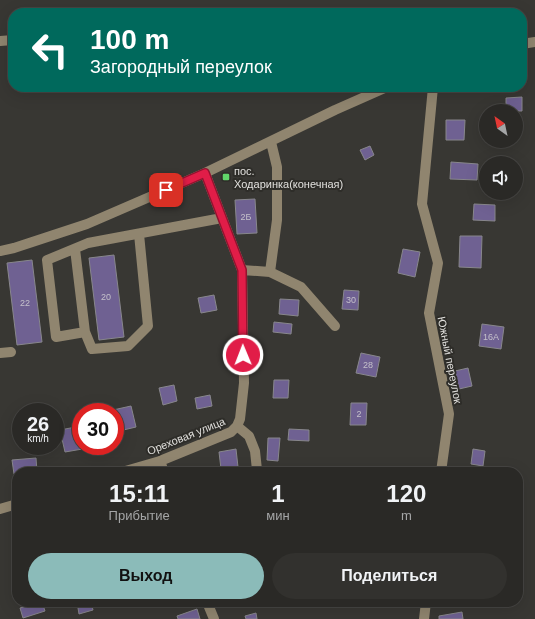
<!DOCTYPE html>
<html lang="ru">
<head>
<meta charset="utf-8">
<style>
	body { margin:0; font-family:Arial,sans-serif; background:#32312e; color:#f1f3f6; height:100vh; display:flex; flex-direction:column; font-size:15px; white-space:nowrap }
	* { box-sizing:border-box; margin:0 }
	p { font-size:13px; color:#a5a6a7 }
	.icon { flex:none; width:22px; height:22px; fill:none; stroke:currentColor; stroke-width:2; stroke-linecap:round; stroke-linejoin:round }
	.map { position:relative; flex:1; overflow:hidden }
	.details { position:absolute; left:12px; top:467px; width:511px; height:140px; display:flex; flex-direction:column; background:#2a2926; border-radius:16px; box-shadow:0 4px 16px #0002,0 0 0 1px #464543 }
	.details>* { flex:none }
	.guide { position:absolute; left:8px; top:8px; width:519px; height:84px; border-radius:16px; box-shadow:0 4px 16px #0002,0 0 0 1px #464543; background:#00695c; color:#fff; overflow:hidden }
	.needle { width:26px; rotate:327deg }
	.tools { position:absolute; left:479px; top:104px; display:grid; gap:8px }
	.tools a { display:grid; place-items:center; width:44px; height:44px; border-radius:50%; background:#2a2926; box-shadow:0 4px 16px #0002,0 0 0 1px #464543; font-size:20px }
	.speed { position:absolute; left:12px; top:403px; display:flex; gap:8px; font-size:20px; font-weight:700; text-align:center }
	.speed>* { display:grid; place-content:center; width:52px; height:52px; border-radius:50%; background:#2a2926; box-shadow:0 4px 16px #0002,0 0 0 1px #464543; line-height:1 }
	.speed small { font-size:10px; font-weight:400 }
	.speed .limit { border:6px solid #d22; background:#fff; color:#111 }
	.pin { position:absolute; display:grid; place-items:center; width:34px; height:34px; color:#fff; margin:-17px; border-radius:8px; box-shadow:0 2px 6px #0006 }
	.me { position:absolute; width:44px; margin:-22px; rotate:359deg; stroke-linejoin:round; filter:drop-shadow(0 0 3px #0008) }
	.turn { display:flex; align-items:center; gap:14px; height:84px; padding:0 16px; font-size:18px }
	.turn .icon { width:52px; height:52px; stroke-width:2.5 }
	.turn b { display:block; font-size:28px; line-height:34px }
	.eta { display:flex; justify-content:space-evenly; align-items:center; height:68px; text-align:center }
	.eta b { font-size:24px; font-weight:700; line-height:28px }
	.cta { display:flex; gap:8px; margin-top:auto; padding:8px 16px }
	.cta a { flex:1; height:46px; border-radius:24px; background:#8bbbb9; color:#111; font-size:16px; font-weight:700; line-height:46px; text-align:center }
	.cta a+a { background:#32312e; color:#f1f3f6 }
	.map>svg:first-child { display:block }
	.building { fill:#6f6192; stroke:#88878c }
	.lines { fill:none; stroke-linecap:round; stroke-linejoin:round }
	.minor { stroke:#90856f; stroke-width:10 }
	.route-casing { stroke:#92132f; stroke-width:10 }
	.route { stroke:#e11d48; stroke-width:7 }
	.poi-dot { fill:#61d56a; stroke:#2e2d29; stroke-width:1.5 }
	.labels { text-anchor:middle; dominant-baseline:central; stroke-width:4; stroke-linejoin:round; paint-order:stroke }
	.number-label { font-size:9px; fill:#c4c0ca }
	.poi-label { font-size:11px; fill:#e0dfdc; stroke:#2e2d29; text-anchor:start }
	.street-label { font-size:11px; fill:#e0dfdc; stroke:#2e2d29 }
</style>
</head>
<body>
<div class="map">
<svg width="535" height="619" viewBox="0 0 535 619">
	<rect width="100%" height="100%" fill="#383733"/>
	<path class="building" d="M522,97v14h-5l-1,4v-4h-10v-13z
		M446,120h19l-1,20h-18z
		M370,146l4,9 -9,5 -5,-10z
		M451,162l27,2 -1,16 -27,-1z
		M255,199l2,34 -20,1 -2,-34z
		M474,204l21,1v16l-22,-1z
		M460,236h22l-1,32 -22,-1z
		M403,249l17,3 -5,25 -17,-4z
		M114,255l10,82 -25,3 -10,-82z
		M32,260l10,82 -25,3 -10,-82z
		M344,290l15,1 -1,19 -16,-1z
		M214,295l3,15 -16,3 -3,-15z
		M280,299l19,1 -1,16 -19,-2z
		M274,322l18,2 -1,10 -18,-2z
		M482,324l22,3 -3,22 -22,-3z
		M361,353l19,4 -4,20 -20,-4z
		M468,368l4,18 -13,3 -4,-18z
		M274,380h15l-1,18h-15z
		M174,385l3,16 -14,4 -4,-17z
		M210,395l2,11 -15,3 -2,-11z
		M351,403h16l-1,22h-16z
		M131,406l5,21 -21,5v-20h-11z
		M81,426v20l13,1 -29,5 -5,-22z
		M289,429l20,1v11l-21,-1z
		M268,438h12l-2,23 -11,-1z
		M236,449l2,18 -17,2 -2,-17z
		M473,449l12,2 -2,15 -12,-2z
		M36,458l1,13 -20,1v2h-3l-2,-14z
		M42,602l3,9 -22,7 -3,-10z
		M77,602h14l2,8 -14,4z
		M197,609l3,10h-22l-1,-3z
		M462,612l1,7h-24v-3z
		M256,613l1,6h-11l-1,-3z"/>
	<g class="lines">
		<path class="minor" d="M0,41l13,-1
			M522,44l13,-2
			M433,87l-11,117 16,59 -9,50 20,101 -8,58
			M139,234l9,92 -20,20 -36,3 -7,-17 -29,5 -9,-77 41,-17 134,-25
			M75,249l10,83
			M0,251l14,-3 73,-24 118,-51 130,-63 52,-23
			M242,270l28,2 31,15 34,39
			M270,272l7,-52v-53l-6,-25
			M0,353l11,-1
			M237,426l12,10 6,15 2,19
			M160,461l4,11
			M122,472l38,-11 71,-29 6,-6 3,-7 4,-36 -2,-113 -37,-97
			M0,509l17,-5
			M207,602l7,17
			M424,619l2,-17"/>
	</g>
	<g class="lines">
		<defs>
			<path id="route" d="M166,190l39,-17 37,97 1,85"/>
		</defs>
		<use href="#route" class="route-casing"/>
		<use href="#route" class="route"/>
	</g>
	<rect class="poi-dot" x="222" y="173" width="8" height="8" rx="2"/>
	<g class="labels">
		<g class="number-label">
			<text x="246" y="217">2Б</text>
			<text x="106" y="297">20</text>
			<text x="351" y="300">30</text>
			<text x="25" y="303">22</text>
			<text x="491" y="337">16А</text>
			<text x="368" y="365">28</text>
			<text x="359" y="414">2</text>
		</g>
		<g class="poi-label">
			<text x="234" y="171">пос.<tspan x="234" dy="13">Ходаринка(конечная)</tspan></text>
		</g>
		<g class="street-label">
			<text transform="translate(450 360) rotate(79)">Южный переулок</text>
			<text transform="translate(186 436) rotate(-22)">Ореховая улица</text>
		</g>
	</g>
</svg>
<div class="tools">
<a><svg class="needle" viewBox="-14 -14 28 28"><path d="M0-13l5 13h-10z" fill="#e53935"/><path d="M0 13l5-13h-10z" fill="#a5a6a7"/></svg></a>
<a><svg class="icon" aria-label="sound" viewBox="0 0 24 24"><path d="M4 9h4l5-4v14l-5-4H4zM17 9q2 3 0 6"/></svg></a>
</div>
<div class="speed"><div>26<small>km/h</small></div><div class="limit">30</div></div>
<div class="pin" style="left:166px;top:190px;background:#d93025"><svg class="icon" aria-label="arrive" viewBox="0 0 24 24"><path d="M6 21V4h12l-3 4 3 4H6"/></svg></div>
<svg class="me" style="left:243px;top:355px" viewBox="-20 -20 40 40"><circle r="17" fill="#e11d48" stroke="#fff" stroke-width="3"/><path d="M0-11L8 9 0 5-8 9z" fill="#fff"/></svg>
<div class="guide">
<div class="turn"><svg class="icon" aria-label="left" viewBox="0 0 24 24"><path d="M17 20v-9H6M10 6l-5 5 5 5"/></svg><div><b>100 m</b>Загородный переулок</div></div>
</div>
<section class="details">
<div class="eta">
<div><b>15:11</b><p>Прибытие</p></div>
<div><b>1</b><p>мин</p></div>
<div><b>120</b><p>m</p></div>
</div>
<div class="cta"><a>Выход</a><a>Поделиться</a></div>
</section>
</div>
</body>
</html>
